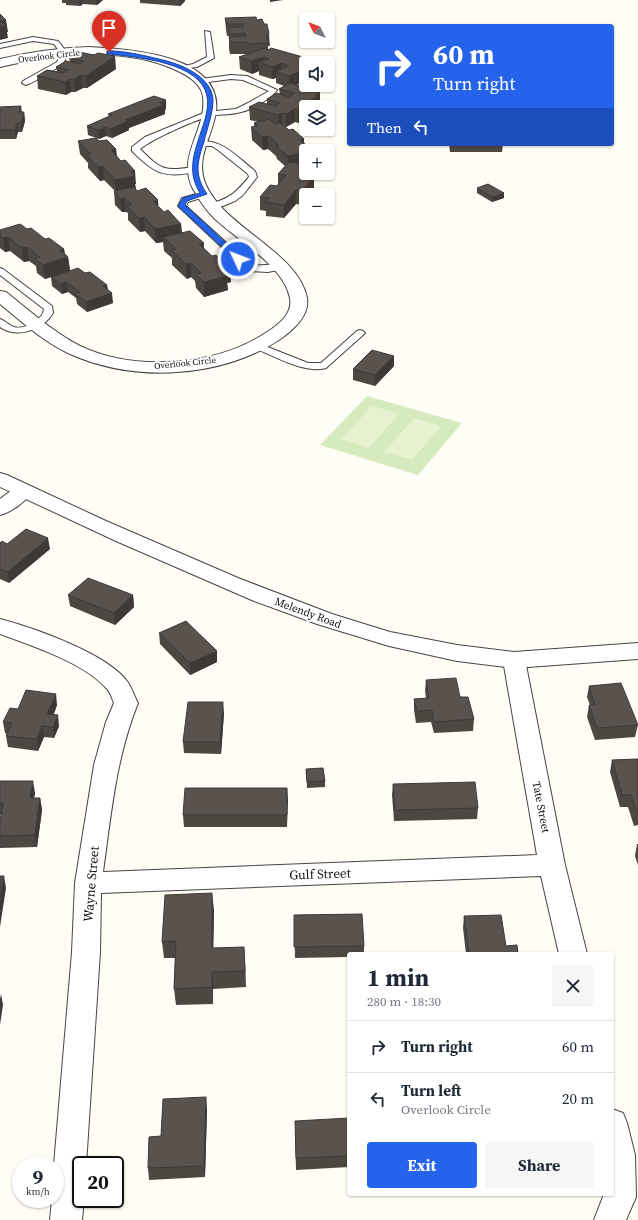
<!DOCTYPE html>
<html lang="en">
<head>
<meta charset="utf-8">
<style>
	body { margin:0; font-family:"Source Serif 4",serif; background:#f6f6f7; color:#1f2937; height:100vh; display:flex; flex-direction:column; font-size:15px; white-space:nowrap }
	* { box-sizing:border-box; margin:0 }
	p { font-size:13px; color:#747a83 }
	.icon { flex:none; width:22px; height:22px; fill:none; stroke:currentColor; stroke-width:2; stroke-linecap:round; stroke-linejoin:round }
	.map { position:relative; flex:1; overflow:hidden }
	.drawer { position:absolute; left:347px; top:952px; width:267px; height:244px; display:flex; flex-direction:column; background:#fff; border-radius:4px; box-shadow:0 1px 3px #0004 }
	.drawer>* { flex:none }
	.top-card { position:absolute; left:347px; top:24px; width:267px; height:122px; border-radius:4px; box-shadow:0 1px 3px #0004; background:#2563eb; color:#fff; overflow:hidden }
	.needle { width:26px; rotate:312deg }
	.tools { position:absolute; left:299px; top:12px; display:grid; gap:8px }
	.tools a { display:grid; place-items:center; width:36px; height:36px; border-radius:4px; background:#fff; box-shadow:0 1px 3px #0004; font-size:20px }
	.speed { position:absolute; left:12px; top:1156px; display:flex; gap:8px; font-size:20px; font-weight:700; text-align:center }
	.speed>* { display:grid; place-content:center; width:52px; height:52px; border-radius:50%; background:#fff; box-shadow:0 1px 3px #0004; line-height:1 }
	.speed small { font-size:10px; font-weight:400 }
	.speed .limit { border:2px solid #111; border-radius:6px; background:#fff; color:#111 }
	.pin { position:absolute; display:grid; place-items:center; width:34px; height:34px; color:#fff; margin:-41px -17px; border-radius:50% 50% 50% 0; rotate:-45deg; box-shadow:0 0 4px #0007 }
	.pin .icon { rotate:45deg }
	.me { position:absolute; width:44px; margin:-22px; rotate:313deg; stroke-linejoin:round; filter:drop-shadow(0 0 3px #0008) }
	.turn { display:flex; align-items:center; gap:14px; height:84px; padding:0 20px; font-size:18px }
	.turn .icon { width:52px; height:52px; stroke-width:2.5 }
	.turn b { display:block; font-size:28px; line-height:34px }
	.then { display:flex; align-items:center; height:38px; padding:0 20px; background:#0003; gap:8px; font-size:15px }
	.round { display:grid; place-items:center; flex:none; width:42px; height:42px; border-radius:4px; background:#f6f6f7 }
	.headline { display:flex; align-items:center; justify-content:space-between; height:68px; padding:0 20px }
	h1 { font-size:24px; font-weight:700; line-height:30px }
	.button { display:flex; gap:8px; margin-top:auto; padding:8px 20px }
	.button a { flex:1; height:46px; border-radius:4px; background:#2563eb; color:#fff; font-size:16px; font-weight:700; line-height:46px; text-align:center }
	.button a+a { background:#f6f6f7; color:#1f2937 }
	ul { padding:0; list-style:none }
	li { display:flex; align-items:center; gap:12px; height:52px; padding:0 20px; border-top:1px solid #e0e1e3 }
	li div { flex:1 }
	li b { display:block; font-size:15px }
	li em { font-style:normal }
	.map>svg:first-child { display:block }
	.green { fill:#d5ebbd }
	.pitch { fill:#e6f2cf }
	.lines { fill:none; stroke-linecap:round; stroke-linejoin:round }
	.service-casing { stroke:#444; stroke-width:2 }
	.minor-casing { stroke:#444; stroke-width:2 }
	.tertiary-casing { stroke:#444; stroke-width:2 }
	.service { fill:#fff; fill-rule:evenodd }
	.minor { fill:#fff; fill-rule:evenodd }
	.tertiary { fill:#fff; fill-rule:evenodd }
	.wall { fill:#4d4742 }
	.shaded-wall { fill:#3f3936 }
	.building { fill:#5a524d; stroke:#3f3936 }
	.route { fill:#2563eb; stroke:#184099 }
	.labels { text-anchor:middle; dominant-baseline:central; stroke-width:4; stroke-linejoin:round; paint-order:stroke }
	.far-street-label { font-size:9px; fill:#111; stroke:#fff }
	.street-label { font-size:11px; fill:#111; stroke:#fff }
	.near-street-label { font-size:13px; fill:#111; stroke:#fff }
</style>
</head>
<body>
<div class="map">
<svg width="638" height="1220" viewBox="0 0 638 1220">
	<rect width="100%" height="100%" fill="#fffdf5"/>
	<path class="green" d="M367,396l95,27 -44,52 -98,-30z"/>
	<path class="pitch" d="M372,406l27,8 -30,34 -28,-9z
		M414,418l27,8 -29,34 -28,-8z"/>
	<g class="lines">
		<defs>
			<path id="service" d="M205,31l5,1 4,26 -17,9 -17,2v-2l13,-3 14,-7z
				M33,37l25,4c17,19 4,24 -13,34 -6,3 -12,8 -19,10l-4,-2 1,-2 34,-19c4,-8 2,-12 -3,-18l-21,-3 -33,7v-4z
				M231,75l16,1 30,14c-7,10 -28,21 -40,23 -9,2 -19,1 -28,3 -20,7 -53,21 -69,33 22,22 24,22 55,18h3v4c-33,8 -43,3 -66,-20v-4l13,-10 61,-25 30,-3 12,-6 21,-12 -26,-11 -12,-1 -30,4 -4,-2 4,-2z
				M197,142c24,-5 41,16 58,29l2,6 -14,18 -8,6 -12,5 -14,2 -1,-2 1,-2c20,-5 27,-11 40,-27l-1,-3 -30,-24 -6,-4h-15z
				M204,192h3v4l-19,6 -2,4 66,60 28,-2 4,3 -1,2 -15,3 -21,-1 -69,-65 4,-8z
				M0,268l3,1 49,37 1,7c-10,17 -36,26 -53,14v-8c5,2 9,6 14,8 10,3 29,-7 30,-18l-44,-34z
				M360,330l3,1 2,2 -2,2 -37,33c-22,6 -51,-12 -72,-20l-2,-2 5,-3 3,1 48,19h13l36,-32z"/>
			<path id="minor" d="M89,47c41,2 140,8 126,70 -5,23 -20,44 -9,68 19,43 93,68 101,113 3,18 -15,33 -28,42 -59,38 -144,43 -209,14 -26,-12 -48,-32 -70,-50v-13l6,1c24,19 47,40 74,54 55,26 134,20 184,-12 13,-8 29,-19 26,-36 -6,-32 -53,-58 -76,-80 -8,-8 -15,-18 -21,-29 -17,-33 14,-59 10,-92 -1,-12 -13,-20 -23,-25 -53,-27 -125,-18 -180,-5v-8c30,-7 59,-11 89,-12z
				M23,485l7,2 3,4c-7,10 -21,21 -33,24v-16l16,-12z
				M0,619c34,9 106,34 127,62 5,7 7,15 11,22 -22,54 -27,112 -35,169l434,-17 -34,-195 3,-5 8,-3 8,3 3,5 40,205 22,89h-28l-18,-78 -440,17 -1,59 -14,213h-5v34h3l-2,21h-32l2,-21h3l-1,-34 18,-213 3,-69 19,-118 12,-43 8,-19c-2,-4 -3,-10 -7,-14 -22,-26 -75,-43 -107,-55z
				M612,1109l11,4 4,10 8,32 1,42 -10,23h-32l10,-26h8z"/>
			<path id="tertiary" d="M0,473l7,2 99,46 132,57 94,36 58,18 67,13 57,7 124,-9v16l-124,9 -57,-7 -68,-15 -72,-22 -63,-23 -138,-60 -116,-54z"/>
		</defs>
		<use href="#service" class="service-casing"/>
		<use href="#minor" class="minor-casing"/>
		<use href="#tertiary" class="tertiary-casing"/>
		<use href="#service" class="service"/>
		<use href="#minor" class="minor"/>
		<use href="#tertiary" class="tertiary"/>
	</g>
	<path class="wall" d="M62,0h41l-6,5 -14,-1 -3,2 -14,-1v-2h-4z
		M140,0h45v1l-5,5 -40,-3z
		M225,18l32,2 7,4 5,10 1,12h-2v3l35,8v3l3,3v18l-10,4 24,19 -2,1v2l-20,16 -3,-1 -9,5 -2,-1 5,4 15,9 2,34h8v17l-4,5h-4l-4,10 -6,-1 -12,14 -18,-2v-5l-6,-1v-13l17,-11 1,-2v-10l7,-8 -8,-7 -1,-3 -8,-7 -5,1 -11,-10 -1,-13h3v-4l4,-1 -8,-2 -1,-13 18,-3v-5l13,-5 -1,-5 5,-3 -8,-3v-5l-4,1 -13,-4v-4l-7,3 -12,-5 -1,-12 9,-3h-18l-1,-5v-13h-2l-1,-6z
		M79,52l37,17 -29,19h-4l-8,4h-4l-5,3 -28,-6 -1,-13 20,-4 -1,-5 14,-5 -1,-4z
		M21,106l1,6h2l1,9 -3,11h-4l-2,7h-16v-32z
		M166,109l-1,1v4l-36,14v2l-17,8 -6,-2 -7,3 -11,-4 -1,-9 22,-10 -1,-2z
		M78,141h21l17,8 1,7 19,28h-1l1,5h-1l23,17 6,6 17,12 1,9 22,15 27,34 -4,1 1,7 -24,7 -8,-9 -1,-7 -4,-4 -4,2 -15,-14v-7l-8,-7 -1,-9 -7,1 -11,-12 -5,1 -12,-12v-7l-2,-1h-4l-7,-7 -1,-14h1l-11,-11 -4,1 -12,-13v-5l-8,-9z
		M449,144h54l-1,8h-52z
		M477,188l27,10 -12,4 -15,-9z
		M27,229l37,20 1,5 3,3 2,13 15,3 22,12 1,5 5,13 -26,9 -10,-8 -1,-6 -8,-6 -6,2 -10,-8 -1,-9 -6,2 -8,-6 -1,-7 -7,-5 -5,1 -14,-11 -5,1 -5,-4v-18z
		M394,356v10l-19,20 -22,-6v-11z
		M0,543l7,1 43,5 -41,34 -9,-4z
		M68,595h65l1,12 -19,18 -45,-19z
		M159,633l58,29 -27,13 -30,-31z
		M426,680l34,17 14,22 -1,12 -39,2 -3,-11 -15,1 -2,-13v-11l12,-1 -1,-7z
		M589,686l49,39 -3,12 -40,3 -8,-23 2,-12h1l-3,-8z
		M57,705l-3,9 5,12 -5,12 -10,-1 -6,14 -30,-4 -2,-11 1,-2 -2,-1 -2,-11 15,-13z
		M224,713l-3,41 -37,-1 -1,-11z
		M638,759v66l-4,1 -6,-19h-8l-10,-35 2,-12z
		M306,769l19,12v6l-18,1z
		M0,781l35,12 -1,5h6l2,12 -5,37 -37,1v-27l1,-6h-1z
		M393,784l85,24 -1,11 -83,2 -2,-26z
		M287,788v39h-103l-1,-12z
		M637,844h1v21l-3,-9z
		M214,910l-1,38 32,15 1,24 -33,2v15l-37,1 -2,-16 1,-31h-11l-2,-16z
		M294,915l70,31v8h-15v3l-54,1z
		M464,916l42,30 12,8h-52l-3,-26z
		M207,1109l-2,68 -56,3 -1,-12 13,-32z
		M349,1118v49l-53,3 -1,-37z"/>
	<path class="shaded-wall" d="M79,0h3l1,4 -3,2z
		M96,0h7l-6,5z
		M179,0h6v1l-5,5z
		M270,0h13l-13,2z
		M6,20l2,12h-1l1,6 -8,2v-19z
		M115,56l1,13 -29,19 -1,-12z
		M264,57v7l-5,-2v9l-7,3 -1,-13z
		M282,63v10l-6,-2v7l-4,1v-12z
		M306,69v12l-17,7v-12z
		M81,75l2,13 -8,4 -1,-12z
		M70,79l1,13 -5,3 -1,-13z
		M320,92v12l-2,1v2h-12v12l-8,4v-13l12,-10 5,-5z
		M166,100v9l-1,1v4l-36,14v2l-17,8 -1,-9 14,-9z
		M295,109v13l-9,5v-13z
		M24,112l1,9 -3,11 -1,-9z
		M282,113v13l-3,2 -1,-13z
		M17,123l1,9 -2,7 -1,-9z
		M105,127l1,9 -7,3 -1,-9z
		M268,136v13l-5,1 -1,-13z
		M304,139v13l-4,-12z
		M116,149l1,14 -6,-13z
		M306,152v13l-18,4v-13z
		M103,166l1,14 -4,1 -2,-14z
		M131,171h4l1,13h-1l1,5 -20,4 -1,-13z
		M308,173h6v17l-4,5h-4v5l-4,5v-14l4,-16z
		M296,190v14l-12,14v-13z
		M504,193v5l-12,4 1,-5z
		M125,198l1,14h-4l-2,-13z
		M158,200l1,14 -6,-13z
		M144,217l1,14 -5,1 -1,-14z
		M181,224l1,14 -19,-1v5l-7,1 -1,-14z
		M8,237l2,14 -5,1 -2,-14z
		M204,243v14l-5,-13z
		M27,247l2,14 -5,1 -2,-14z
		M64,249l1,9 3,-1 2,14 -25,8 -2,-14 17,-15z
		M191,263v14l-4,2 -1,-15z
		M230,268l1,14 -4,1 1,7 -24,7v-15l17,-12z
		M66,282l2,10 -6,2 -1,-10z
		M107,285l1,9 4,-1 1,10 -26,9 -1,-10 17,-16z
		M394,356v10l-19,20v-11z
		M48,538l2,11 -41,34 -1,-11z
		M133,595l1,12 -19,18 -1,-12z
		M217,651v11l-27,13v-12z
		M56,694l1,11 -8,20 -2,-11z
		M223,702l1,11 -3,41 -1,-12z
		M58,715l1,11 -5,12 -1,-11z
		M42,726l2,11 -6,14 -1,-12z
		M33,781l2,12 -3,17 -2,-12z
		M287,788l1,12 -1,27z
		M40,798l2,12 -5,37 -2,-12z
		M4,876l2,12 -6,39v-27z
		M212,893l2,17 -1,55 -1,-17z
		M244,947l1,16 1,24 -1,-16z
		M212,972l1,17v15l-1,-17z
		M1,994l2,11 -3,20v-26z
		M206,1097l1,12 -2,68 -1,-11z"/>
	<path class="building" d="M0,14l6,6 -6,1z
		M256,17l1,3 5,-1 2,5h3l2,10h-3l2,9 -20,1 -1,-2h-17l-1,-5 17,-1 -1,-3 -15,1 -1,-7h14v-3h-16l-2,-6z
		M0,21l6,5 -6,1z
		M264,48l4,2 3,-2 32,9 -3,2 10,3 -4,1v6l-17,7 -13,-5 13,-5 -7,-3 -10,4 -13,-5 10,-3 -5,-2 -13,4 -12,-4z
		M79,52l15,3 4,-2 17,3 -29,20 -5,-1 -7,5 -4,-1 -5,3 -28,-6 10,-6 16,3 6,-3 -13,-3 10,-6 13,3 5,-3 -15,-3z
		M290,83l30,9 -5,3 3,1 -8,4 4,1 -16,9 -3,-1 -9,5 -4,-1 -4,2 -29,-8 10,-5 16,4 5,-3 -13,-4 10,-6 12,4 6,-4 -16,-4z
		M154,96l12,4 -7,3 5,2 -39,15 3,1 -17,8 -6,-2 -7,3 -11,-4 25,-11 -4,-1z
		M21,106l-2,6h5l-3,11h-4l-2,7h-15v-23z
		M270,119l5,5 5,-1 9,7 4,-1 11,10 -4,1 13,11h-7v1l-18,4 -12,-10 3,-1 -11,-9 -6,1 -11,-10 7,-1 -4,-3z
		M96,138l3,3 8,-1 9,9 -5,1 10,11 4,-1 10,11h-4l4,5 -20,4 -12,-14 -5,1 -11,-12 4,-1 -13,-13z
		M289,162l17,2v9h2l-2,2 8,1 -12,15 -6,-1 -12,15 -18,-3 3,-4 -9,-1 10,-12 7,1 9,-11 -8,-1z
		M488,184l16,9 -11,4 -16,-9z
		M134,187l3,4 9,-3 12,12 -5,1 11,11 4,-2 13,14 -26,5 -11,-12 -5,1 -12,-12 5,-1 -7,-7 -5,1 -6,-8z
		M20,224l7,5 4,-1 14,11 4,-1 15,11 -4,1 8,7 -25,8 -8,-6 5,-2 -13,-10 -5,1 -14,-11 -5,1 -3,-2v-6z
		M190,231l14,12 -5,1 13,12 4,-1 14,13 -9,2 6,6 -23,6 -9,-8 6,-1 -10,-10 -5,1 -15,-14 5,-1 -13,-12z
		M78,268l7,5 5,-1 17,13 -4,1 9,7 -26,9 -11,-8 5,-2 -14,-10 -5,2 -10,-7z
		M372,350l22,6 -19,19 -22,-6z
		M26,529l22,9 -40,34 -8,-3v-26l2,-2 5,3z
		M88,578l45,17 -19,18 -46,-18z
		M186,621l31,30 -27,12 -31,-30z
		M456,678l4,19h8l6,22 -40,3 -2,-12 -15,1 -3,-12 15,-1 -3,-18z
		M621,683l17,42 -41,3 -8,-23h6l-6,-19z
		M26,690l30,4 -9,20 11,1 -5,12 -11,-1 -5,13 -31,-3 6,-13 -9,-1 7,-14 8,1z
		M188,702h35l-3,40h-37z
		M638,759v55h-1l-6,-19h-9l-10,-35z
		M323,768l2,13 -18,1 -1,-13z
		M0,781h33l-3,17h10l-5,37 -35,1v-15l3,-18h-3z
		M475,782l3,26 -83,2 -2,-26z
		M185,788h102v27h-104z
		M0,876h4l-4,24z
		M212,893v55l32,-1 1,24 -33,1v15l-38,2 2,-48 -14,1 3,-47z
		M362,914l2,32 -70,1v-32z
		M501,915l5,31 11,-1 1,9h-49l-5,-38z
		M206,1097l-2,69 -56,2 1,-31 12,-1 2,-37z
		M349,1118v38l-53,2 -1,-37z"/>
	<path class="route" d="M107,51c16,-1 44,6 60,10 18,5 45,17 46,39 0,14 -6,28 -9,42 -3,8 -6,18 -6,27 0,9 4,18 9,25l-20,7 -2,4 56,52v3h-5l-58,-54 5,-8 17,-5c-11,-18 -8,-33 -2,-52 4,-14 12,-30 9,-45 -6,-34 -72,-39 -98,-42h-2z"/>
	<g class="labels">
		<g class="far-street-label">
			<text transform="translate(49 56) rotate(-7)">Overlook Circle</text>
			<text transform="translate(185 363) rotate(-6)">Overlook Circle</text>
		</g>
		<g class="street-label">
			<text transform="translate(308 613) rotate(20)">Melendy Road</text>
			<text transform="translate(541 807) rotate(79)">Tate Street</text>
		</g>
		<g class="near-street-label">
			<text transform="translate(320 874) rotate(-2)">Gulf Street</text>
			<text transform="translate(91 884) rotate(-85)">Wayne Street</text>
		</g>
	</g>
</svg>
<div class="tools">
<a><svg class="needle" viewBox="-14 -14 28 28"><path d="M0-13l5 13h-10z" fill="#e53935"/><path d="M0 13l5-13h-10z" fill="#747a83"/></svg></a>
<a><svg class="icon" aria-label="sound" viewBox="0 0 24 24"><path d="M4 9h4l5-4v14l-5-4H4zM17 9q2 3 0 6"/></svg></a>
<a><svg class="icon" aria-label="layers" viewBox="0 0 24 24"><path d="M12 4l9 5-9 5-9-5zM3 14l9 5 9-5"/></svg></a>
<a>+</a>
<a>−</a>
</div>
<div class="speed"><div>9<small>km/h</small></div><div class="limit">20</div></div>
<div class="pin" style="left:109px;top:52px;background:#d93025"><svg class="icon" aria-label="arrive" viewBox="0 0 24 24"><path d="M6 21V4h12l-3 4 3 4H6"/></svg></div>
<svg class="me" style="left:238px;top:259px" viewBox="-20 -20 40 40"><circle r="17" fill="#2563eb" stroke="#fff" stroke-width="3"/><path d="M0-11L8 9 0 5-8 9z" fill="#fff"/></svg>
<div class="top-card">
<div class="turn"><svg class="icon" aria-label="right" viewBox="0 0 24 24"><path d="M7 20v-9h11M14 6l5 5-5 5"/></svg><div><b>60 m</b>Turn right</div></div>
<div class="then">Then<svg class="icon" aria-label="left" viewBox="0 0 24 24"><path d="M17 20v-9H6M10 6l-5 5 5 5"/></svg></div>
</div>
<section class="drawer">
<div class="headline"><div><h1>1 min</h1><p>280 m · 18:30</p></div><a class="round"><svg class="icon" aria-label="close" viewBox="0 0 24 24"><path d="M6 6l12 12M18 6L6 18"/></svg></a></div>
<ul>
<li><svg class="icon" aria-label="right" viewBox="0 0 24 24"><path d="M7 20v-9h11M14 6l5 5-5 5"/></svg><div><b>Turn right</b></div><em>60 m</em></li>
<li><svg class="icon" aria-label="left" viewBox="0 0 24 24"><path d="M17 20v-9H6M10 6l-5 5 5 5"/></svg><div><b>Turn left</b><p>Overlook Circle</p></div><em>20 m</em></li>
</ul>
<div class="button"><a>Exit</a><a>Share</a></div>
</section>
</div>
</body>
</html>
